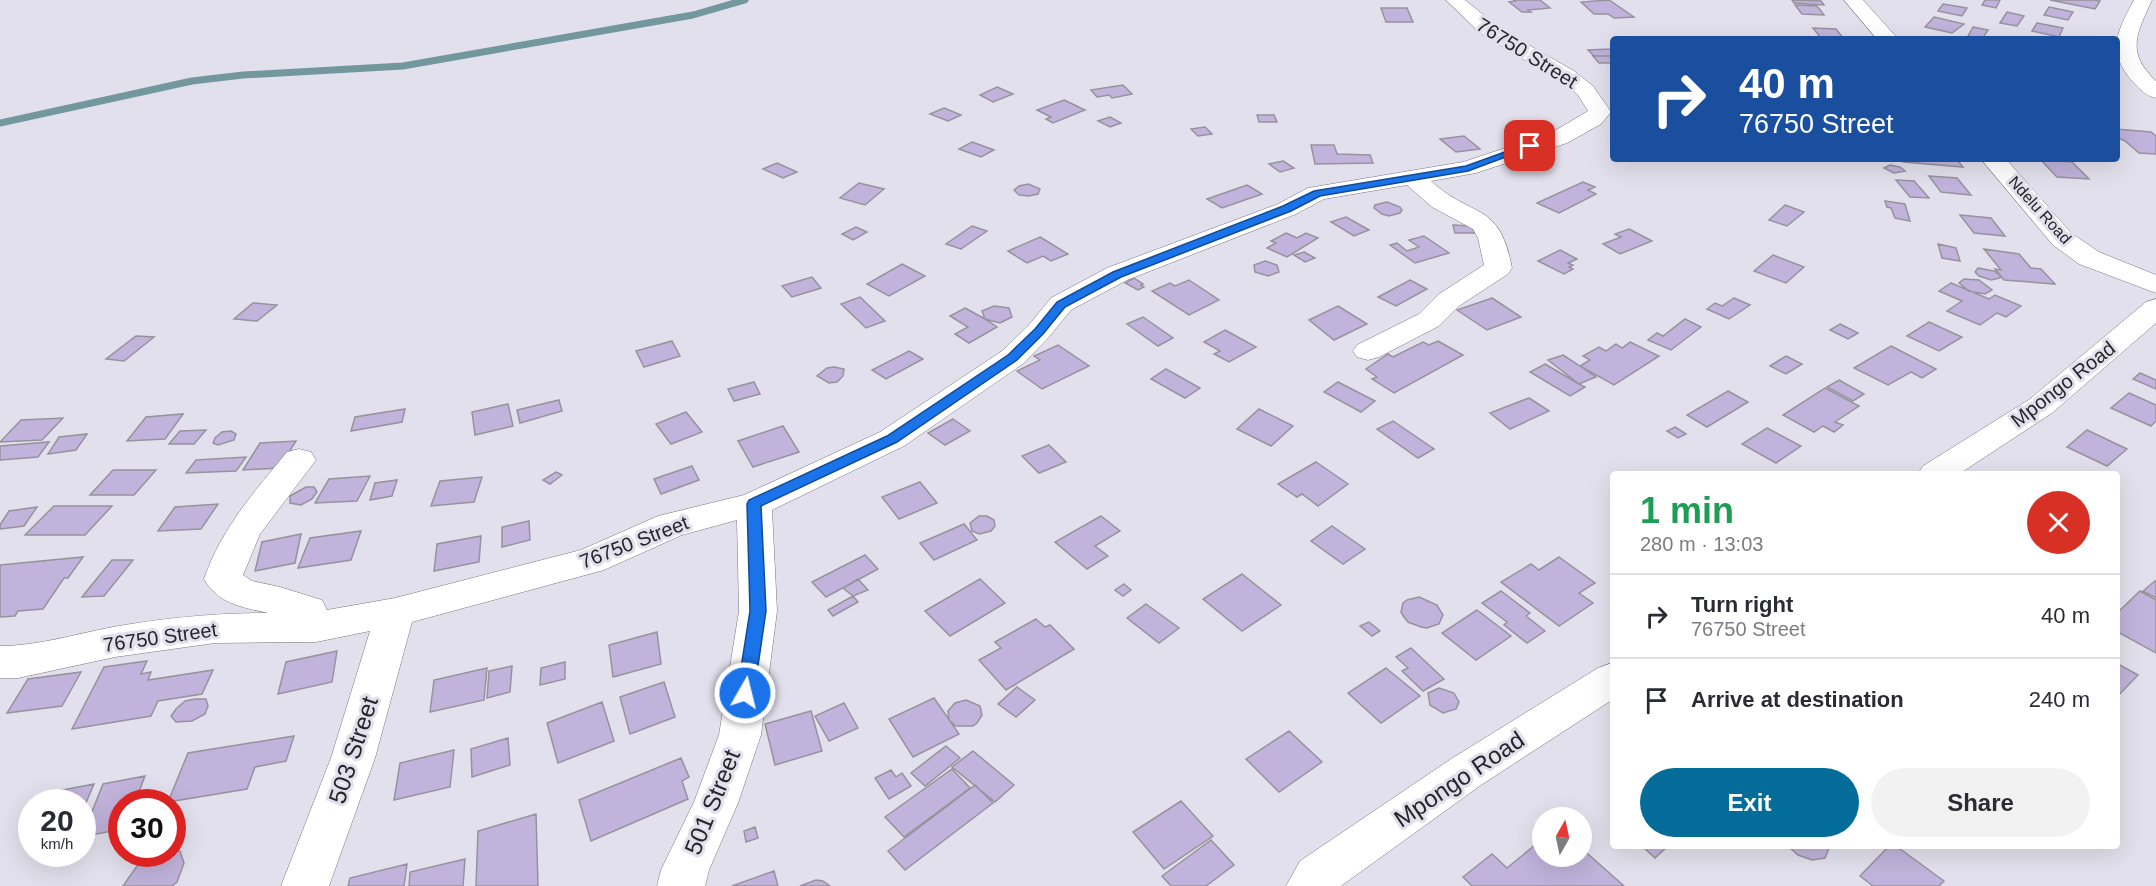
<!DOCTYPE html>
<html lang="en">
<head>
<meta charset="utf-8">
<style>
	body { margin:0; font-family:Helvetica,sans-serif; background:#f2f2f3; color:#2b2b33; height:100vh; display:flex; flex-direction:column; font-size:22px; white-space:nowrap }
	* { box-sizing:border-box; margin:0 }
	p { font-size:20px; color:#7c7c81 }
	.icon { flex:none; width:33px; height:33px; fill:none; stroke:currentColor; stroke-width:2; stroke-linecap:round; stroke-linejoin:round }
	.map { position:relative; flex:1; overflow:hidden }
	.panel { position:absolute; left:1610px; top:471px; width:510px; height:378px; display:flex; flex-direction:column; background:#fff; border-radius:6px; box-shadow:0 6px 24px #0002 }
	.panel>* { flex:none }
	.guide { position:absolute; left:1610px; top:36px; width:510px; height:126px; border-radius:6px; box-shadow:0 6px 24px #0002; background:#1a4fa0; color:#fff; overflow:hidden }
	.needle { width:39px; rotate:9deg }
	.fabs { position:absolute; left:1532px; top:807px; display:grid; gap:12px }
	.fabs a { display:grid; place-items:center; width:60px; height:60px; border-radius:50%; background:#fff; box-shadow:0 6px 24px #0002; font-size:30px }
	.speed { position:absolute; left:18px; top:789px; display:flex; gap:12px; font-size:30px; font-weight:700; text-align:center }
	.speed>* { display:grid; place-content:center; width:78px; height:78px; border-radius:50%; background:#fff; box-shadow:0 6px 24px #0002; line-height:1 }
	.speed small { font-size:15px; font-weight:400 }
	.speed .limit { border:9px solid #d22; background:#fff; color:#111 }
	.pin { position:absolute; display:grid; place-items:center; width:51px; height:51px; color:#fff; margin:-26px; border-radius:12px; box-shadow:0 3px 9px #0006 }
	.me { position:absolute; width:66px; margin:-33px; rotate:8deg; stroke-linejoin:round; filter:drop-shadow(0 0 4px #0008) }
	.turn { display:flex; align-items:center; gap:21px; height:126px; padding:0 30px; font-size:27px }
	.turn .icon { width:78px; height:78px; stroke-width:2.5 }
	.turn b { display:block; font-size:42px; line-height:51px }
	.round { display:grid; place-items:center; flex:none; width:63px; height:63px; border-radius:32px; background:#f2f2f3 }
	.overview { display:flex; align-items:center; justify-content:space-between; height:102px; padding:0 30px }
	h1 { font-size:36px; font-weight:700; line-height:45px; color:#1e9e55 }
	.button { display:flex; gap:12px; margin-top:auto; padding:12px 30px }
	.button a { flex:1; height:69px; border-radius:36px; background:#046c99; color:#fff; font-size:24px; font-weight:700; line-height:69px; text-align:center }
	.button a+a { background:#f2f2f3; color:#2b2b33 }
	ul { padding:0; list-style:none }
	li { display:flex; align-items:center; gap:18px; height:84px; padding:0 30px; border-top:2px solid #e1e1e2 }
	li div { flex:1 }
	li b { display:block; font-size:22px }
	li em { font-style:normal }
	.map>svg:first-child { display:block }
	.lines { fill:none; stroke-linecap:round; stroke-linejoin:round }
	.stream { stroke:#72989d; stroke-width:7 }
	.building { fill:#c1b3db; stroke:#96939d; stroke-width:1.5 }
	.minor-casing { stroke:#787680; stroke-width:1 }
	.minor { fill:#fff; fill-rule:evenodd }
	.route { fill:#1a73e8; stroke:#114b97; stroke-width:1.5 }
	.labels { text-anchor:middle; dominant-baseline:central; stroke-width:6; stroke-linejoin:round; paint-order:stroke }
	.far-street-label { font-size:16px; fill:#26262a; stroke:#e2e0ec }
	.street-label { font-size:20px; fill:#26262a; stroke:#e2e0ec }
	.near-street-label { font-size:24px; fill:#26262a; stroke:#e2e0ec }
</style>
</head>
<body>
<div class="map">
<svg width="2156" height="886" viewBox="0 0 2156 886">
	<rect width="100%" height="100%" fill="#e2e0ec"/>
	<g class="lines">
		<path class="stream" d="M0,123l192,-42 51,-6 160,-9 290,-51 52,-15"/>
	</g>
	<path class="building" d="M1513,0h27l10,8 -22,2 3,2h-9l-13,-10 6,-1z
		M1609,0l25,17 -20,1 -6,-4h-14l-13,-12z
		M1792,0l29,1 3,4 -30,-2z
		M1985,0h15l-4,8 -14,-3z
		M2050,0h44l6,1 -5,8z
		M1943,4l24,4 -5,8 -24,-5z
		M1795,5l22,1 7,9 -22,-1z
		M2049,7l24,5 -5,8 -24,-5z
		M1381,8h26l6,14h-27z
		M2007,12l17,4 -7,10 -17,-3z
		M1934,17l30,7 -12,9 -27,-6z
		M2037,23l26,5 -4,9 -27,-6z
		M1973,27l15,3 -6,9 -14,-3z
		M1813,28l23,1 8,10 -23,-1z
		M1612,49v7h-18l-6,-6z
		M1593,56h19v7h-13z
		M1123,85l9,9 -20,4 -3,-3 -12,2 -6,-7z
		M997,87l16,7 -20,8 -13,-7z
		M1064,100l21,10 -32,13 -7,-4 5,-2 -14,-7z
		M944,108l17,7 -13,6 -18,-7z
		M1257,115h17l3,7h-18z
		M1110,117l11,6 -11,4 -12,-6z
		M1205,127l7,7 -14,2 -7,-7z
		M2116,129l35,3 5,4v18l-17,-1 -14,-12 -9,-4z
		M1464,136l16,13 -24,3 -16,-13z
		M972,142l22,8 -13,7 -22,-8z
		M1311,145h23l3,9 33,1 3,8 -58,1z
		M1901,159l57,2 5,6 -60,-5z
		M2041,160l31,2 17,17 -32,-2z
		M1283,161l11,7 -14,4 -11,-8z
		M777,163l20,9 -14,6 -20,-9z
		M1890,165l10,2 5,4 -11,2 -10,-5z
		M1929,176l28,2 14,17 -30,-3z
		M1896,180l18,1 15,17 -19,-1z
		M1583,182l12,5 -7,3 8,4 -37,19 -22,-10z
		M859,183l25,6 -19,16 -25,-7z
		M1028,184l12,5 -2,5 -9,2 -10,-1 -5,-5 5,-4z
		M1247,185l15,9 -40,14 -15,-9z
		M1885,201l20,3 5,17 -15,-3 -4,-10 -4,-1z
		M1387,202l13,5 2,3 -2,3 -11,3 -7,-2 -8,-6 1,-3z
		M1785,205l19,7 -17,14 -18,-6z
		M1960,215l31,3 14,18 -31,-3z
		M1346,217l23,13 -15,6 -23,-14z
		M1453,225l19,1 3,7h-20z
		M972,226l15,5 -26,18 -15,-5z
		M856,227l11,5 -14,8 -11,-6z
		M1629,229l23,12 -32,13 -17,-10 18,-7 -6,-3z
		M1286,233l11,5 9,-5 12,5 -31,19 -20,-9 9,-5 -5,-2z
		M1424,236l25,17 -34,10 -25,-18 7,-2 10,8 12,-4 -10,-7z
		M1040,237l28,17 -17,7 -8,-5 -16,7 -19,-12z
		M1938,244l18,4 4,13 -18,-3z
		M1984,249l35,5 12,14 10,1 14,15 -51,-4 -9,-11 6,1z
		M1560,250l17,9 -9,4 5,2 -4,2 4,2 -9,5 -26,-13z
		M1304,252l11,6 -10,4 -11,-7z
		M1773,255l31,12 -18,16 -32,-12z
		M1265,261l12,4 2,7 -11,4 -13,-4 -1,-7z
		M902,264l23,12 -36,20 -22,-12z
		M1978,268l16,3 6,4v3l-9,2 -12,-4 -4,-4z
		M812,277l9,11 -29,9 -10,-11z
		M1134,278l9,6 -2,1 3,2 -6,3 -13,-7z
		M1964,279l15,1 13,10 -7,4 -16,-3 -10,-8z
		M1189,280l30,20 -30,15 -37,-24 18,-8 5,3z
		M1410,280l17,9 -31,17 -18,-9z
		M1951,283l38,16 6,-4 26,11 -15,11 -9,-4 -17,12 -33,-14 15,-10 -23,-10z
		M860,297l25,24 -19,7 -25,-24z
		M1492,298l29,19 -34,13 -30,-20z
		M1734,298l16,7 -21,14 -22,-10 8,-6 7,3z
		M253,303l24,2 -20,16 -23,-2z
		M994,306l15,2 3,9 -12,6 -15,-4 -3,-8z
		M1338,306l29,18 -33,16 -25,-20z
		M965,308l20,11 12,8 -28,16 -14,-9 13,-7 -18,-11z
		M1143,317l30,21 -15,8 -31,-22z
		M1685,319l16,8 -30,23 -23,-10 9,-7 6,3z
		M1929,322l33,15 -23,14 -32,-15z
		M1840,324l18,9 -10,6 -18,-9z
		M1225,330l31,17 -27,15 -15,-8 6,-3 -16,-9z
		M136,336l18,1 -30,24 -18,-2z
		M672,341l8,15 -36,11 -8,-16z
		M1438,341l25,14 -69,38 -22,-14 5,-2 -11,-8 22,-15 5,3 30,-15 6,3z
		M1630,342l29,14 -45,29 -34,-19 10,-6 -7,-4 16,-9 7,4 10,-7 6,4z
		M1058,345l31,21 -47,23 -25,-18 23,-11 -6,-4z
		M1891,346l45,23 -14,9 -11,-6 -23,13 -34,-17z
		M909,351l14,8 -37,20 -14,-9z
		M1563,355l17,11 16,11 -17,7 -31,-24z
		M1786,356l16,8 -16,10 -16,-8z
		M1545,364l34,20 6,3 -15,9 -40,-24z
		M834,367l10,2 -1,7 -6,6 -8,1 -12,-7 10,-8z
		M1166,369l34,19 -15,10 -34,-19z
		M2140,373l16,7v9l-23,-10z
		M1839,380l25,14 -11,7 -26,-14z
		M754,382l6,12 -26,7 -6,-12z
		M1338,382l37,19 -14,11 -37,-20z
		M1825,388l34,18 -24,16 8,3 -9,7 -11,-6 -9,6 -31,-17z
		M1728,391l20,11 -41,25 -20,-12z
		M2129,393l27,12v16l-5,5 -40,-18z
		M1529,398l20,13 -39,18 -20,-16z
		M559,400l3,11 -42,12 -3,-13z
		M508,404l5,22 -38,9 -3,-23z
		M405,409l-3,13 -51,9 4,-14z
		M1259,409l34,17 -22,20 -34,-17z
		M686,412l16,20 -31,12 -15,-20z
		M183,414l-18,25 -38,2 19,-24z
		M63,418l-21,22 -42,2 21,-22z
		M953,419l17,12 -25,14 -17,-12z
		M1393,421l41,28 -16,9 -41,-29z
		M783,426l16,26 -46,15 -15,-26z
		M1675,427l11,7 -8,4 -11,-7z
		M1767,428l34,18 -25,17 -34,-19z
		M206,430l-12,14h-25l11,-13z
		M2087,430l40,19 -20,17 -40,-19z
		M231,431l5,3 -2,6 -16,5 -5,-2 2,-5 7,-6z
		M87,434l-11,16 -28,4 11,-17z
		M296,441l-17,27 -36,2 17,-27z
		M49,442l-11,15 -38,3v-14z
		M1049,445l17,17 -27,11 -17,-17z
		M246,457l-10,14 -50,2 10,-13z
		M1316,462l32,22 -30,22 -16,-12 -5,3 -19,-13z
		M692,466l7,14 -38,14 -7,-15z
		M113,470h43l-22,25h-44z
		M556,472l6,3 -12,9 -7,-4z
		M370,476l-13,25 -42,2 14,-24z
		M482,477l-8,25 -43,4 9,-25z
		M397,480l-5,16 -22,4 5,-17z
		M920,482l17,21 -38,16 -17,-22z
		M306,487h8l3,5 -5,7 -11,6 -11,-2v-7z
		M218,504l-17,25 -43,2 17,-24z
		M54,506h58l-27,29h-60z
		M37,507l-13,19 -24,3v-4l9,-14z
		M979,516h8l7,4 1,6 -4,5 -12,3 -7,-3 -2,-8z
		M1101,516l19,15 -25,15 13,10 -21,13 -32,-27z
		M529,521l1,19 -28,7v-20z
		M964,524l13,16 -43,20 -14,-17z
		M1332,526l33,23 -22,15 -32,-23z
		M361,531l-10,29 -53,8 12,-30z
		M301,534l-6,29 -40,8 7,-29z
		M481,536l-2,26 -45,9 3,-27z
		M865,555l13,14 -52,28 -14,-15z
		M83,557l-15,21h-4l-21,31 -25,2 -3,5 -15,1v-52z
		M1559,557l36,26 -16,10 14,10 -34,23 -58,-44 30,-18 8,6z
		M112,560h21l-29,36 -22,1z
		M1242,574l39,31 -39,26 -39,-32z
		M858,579l10,11 -15,6 -10,-8z
		M980,579l25,24 -55,33 -25,-25z
		M2155,581h1v17l-13,-7z
		M1124,584l7,6 -8,6 -8,-6z
		M1501,591l29,22 -4,3 19,15 -18,12 -23,-18 3,-3 -25,-19z
		M2140,591l16,9v53l-40,-22v-17z
		M853,596l5,6 -25,14 -5,-6z
		M1419,597l18,8 6,10 -4,9 -12,4 -6,-1 -13,-5 -4,-5 -3,-5 2,-9 4,-3z
		M1146,604l33,24 -20,15 -32,-25z
		M1477,610l34,26 -35,24 -34,-27z
		M1036,619l9,8 5,-2 24,24 -68,41 -27,-30 22,-12 -6,-6z
		M1369,622l11,9 -8,5 -12,-10z
		M657,632l4,32 -48,13 -4,-32z
		M1411,648l33,31 -21,12 -21,-20 6,-3 -12,-11z
		M337,651l-5,31 -54,12 8,-32z
		M147,661l-6,13 10,-2 -3,8 65,-10 -11,24 -44,7 -7,15 -79,13 32,-62z
		M565,662v17l-25,6 1,-17z
		M2116,663l22,12 -22,23z
		M512,666l-2,26 -23,6 2,-27z
		M487,668l-3,32 -54,12 4,-32z
		M1386,668l34,28 -39,27 -33,-30z
		M81,672l-19,34 -55,7 21,-34z
		M664,682l11,35 -45,17 -10,-37z
		M1017,687l18,13 -19,17 -18,-13z
		M1439,688l15,5 5,9 -3,7 -13,4 -13,-8 -2,-12z
		M934,698l25,36 -46,23 -24,-38z
		M195,699h11l2,7 -3,8 -13,7 -16,1 -5,-6 5,-7 9,-8z
		M966,700l14,6 2,9 -5,8 -4,3h-17l-7,-6 -1,-9 7,-8z
		M602,702l12,39 -56,22 -11,-40z
		M844,703l14,25 -29,13 -14,-25z
		M811,711l11,40 -47,14 -10,-41z
		M1289,731l33,31 -43,30 -33,-33z
		M294,736l-8,25 -31,6 -8,22 -79,13 20,-49z
		M508,738l2,27 -38,12 -1,-28z
		M946,746l14,12 -35,28 -14,-13z
		M454,750l-4,37 -56,13 6,-37z
		M973,751l41,34 -19,17 -43,-35z
		M681,758l8,19 -7,4 6,18 -97,42 -12,-41z
		M952,769l18,19 -66,49 -19,-20z
		M891,770l5,7 6,-4 9,13 -22,13 -14,-21z
		M145,776l-10,26h-13v27l-40,8 21,-53z
		M94,784l-12,28v-10h-44l4,-8z
		M975,785l18,18 -88,67 -17,-19z
		M1181,801l32,35 -49,33 -31,-37z
		M536,814l2,72h-62l2,-55z
		M755,827l3,11 -12,4 -2,-11z
		M1211,840l23,25 -28,21h-35l-9,-10z
		M1535,845l3,4 4,-4v11h39v-8l43,38h-152l-9,-9 29,-23 15,14z
		M1642,846h26l-13,12z
		M1788,846h41v2l-4,10 -13,2 -14,-5z
		M1889,846h7l48,35 -5,5h-66l-13,-10z
		M180,851l4,12 -7,19 -5,4h-49l16,-23 23,-9z
		M465,859l-2,27h-54l1,-14z
		M407,864l-3,22h-56l2,-8z
		M774,871l4,15h-46z
		M816,880l7,1 7,5h-30z"/>
	<g class="lines">
		<defs>
			<path id="minor" d="M1446,0h19l36,29 73,42 19,15 18,26 -10,12 -34,19 -91,30 -45,8c43,39 68,19 81,87l-4,6 -49,32 -20,20 -60,31 -11,3 -11,-3 -4,-6 4,-6 62,-31 20,-20 45,-29 -6,-27 -5,-9 -41,-22 -25,-22 -83,14 -28,15 -169,66 -56,30 -22,27 -25,26 -120,83 -132,64 5,101 -16,124 -23,68 -29,67 -4,16h-48l4,-16 33,-68 25,-67 20,-124 -2,-91 -55,15 -78,35 -192,52 -37,136 -46,128h-48l50,-128 39,-127 -54,11 -101,1 -100,14 -97,21h-18v-32c38,0 76,-12 113,-19 51,-9 103,-14 155,-14 -26,-6 -50,-9 -64,-34 17,-50 50,-87 83,-127l12,-3 12,3 5,8 -56,74 -17,41 9,6 28,6 42,13 5,10 68,-12 186,-48 77,-34 86,-21 136,-63 122,-81 27,-26 22,-27 56,-30 171,-64 30,-16 155,-26 88,-29 37,-22 -10,-16 -9,-8 -90,-55z
				M1844,0h19l35,39h-21z
				M2134,0h18c-15,33 -27,52 4,81v17c-10,-2 -16,-9 -23,-16 -27,-31 -16,-50 1,-82z
				M1981,159h25l65,74 28,19 57,23v18l-77,-29 -26,-19z
				M2156,299v24l-104,90 -93,61h-41l5,-8 107,-67 116,-97z
				M1612,663v37l-131,85 -140,101h-55l14,-25 151,-102 147,-91z"/>
		</defs>
		<use href="#minor" class="minor-casing"/>
		<use href="#minor" class="minor"/>
	</g>
	<path class="route" d="M1527,144l8,2 -67,25 -148,25 -29,15 -170,66 -56,30 -22,27 -26,26 -120,82 -136,64 5,105 -12,82 -3,5 -6,2 -6,-2 -2,-5 13,-82 -3,-107 2,-4 138,-64 121,-81 27,-26 22,-27 56,-30 170,-66 31,-15 152,-25z"/>
	<g class="labels">
		<g class="far-street-label">
			<text transform="translate(2040 210) rotate(48)">Ndelu Road</text>
		</g>
		<g class="street-label">
			<text transform="translate(1527 53) rotate(32)">76750 Street</text>
			<text transform="translate(2063 384) rotate(-38)">Mpongo Road</text>
			<text transform="translate(634 542) rotate(-21)">76750 Street</text>
			<text transform="translate(160 637) rotate(-8)">76750 Street</text>
		</g>
		<g class="near-street-label">
			<text transform="translate(353 750) rotate(-72)">503 Street</text>
			<text transform="translate(1459 779) rotate(-34)">Mpongo Road</text>
			<text transform="translate(712 802) rotate(-68)">501 Street</text>
		</g>
	</g>
</svg>
<div class="fabs">
<a><svg class="needle" viewBox="-14 -14 28 28"><path d="M0-13l5 13h-10z" fill="#e53935"/><path d="M0 13l5-13h-10z" fill="#7c7c81"/></svg></a>
</div>
<div class="speed"><div>20<small>km/h</small></div><div class="limit">30</div></div>
<div class="pin" style="left:1530px;top:146px;background:#d93025"><svg class="icon" aria-label="arrive" viewBox="0 0 24 24"><path d="M6 21V4h12l-3 4 3 4H6"/></svg></div>
<svg class="me" style="left:745px;top:693px" viewBox="-20 -20 40 40"><circle r="17" fill="#1a73e8" stroke="#fff" stroke-width="3"/><path d="M0-11L8 9 0 5-8 9z" fill="#fff"/></svg>
<div class="guide">
<div class="turn"><svg class="icon" aria-label="right" viewBox="0 0 24 24"><path d="M7 20v-9h11M14 6l5 5-5 5"/></svg><div><b>40 m</b>76750 Street</div></div>
</div>
<section class="panel">
<div class="overview"><div><h1>1 min</h1><p>280 m · 13:03</p></div><a class="round" style="background:#d93025;color:#fff"><svg class="icon" aria-label="close" viewBox="0 0 24 24"><path d="M6 6l12 12M18 6L6 18"/></svg></a></div>
<ul>
<li><svg class="icon" aria-label="right" viewBox="0 0 24 24"><path d="M7 20v-9h11M14 6l5 5-5 5"/></svg><div><b>Turn right</b><p>76750 Street</p></div><em>40 m</em></li>
<li><svg class="icon" aria-label="arrive" viewBox="0 0 24 24"><path d="M6 21V4h12l-3 4 3 4H6"/></svg><div><b>Arrive at destination</b></div><em>240 m</em></li>
</ul>
<div class="button"><a>Exit</a><a>Share</a></div>
</section>
</div>
</body>
</html>
